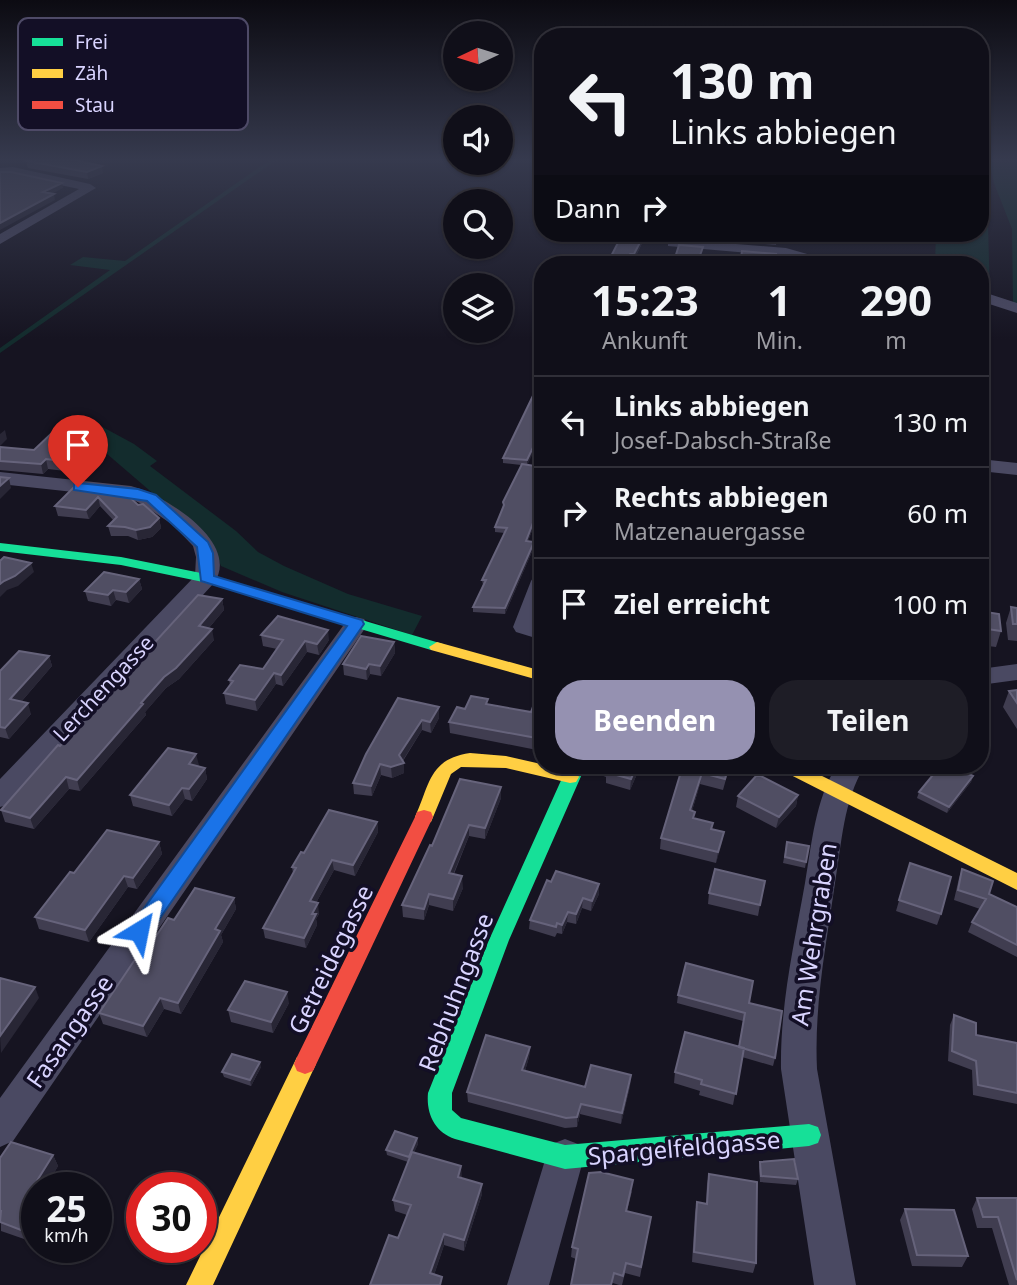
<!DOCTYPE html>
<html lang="de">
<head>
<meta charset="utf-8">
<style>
	body { margin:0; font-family:"Noto Sans",sans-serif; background:#1e1d26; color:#f1f3f6; height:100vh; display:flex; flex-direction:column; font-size:26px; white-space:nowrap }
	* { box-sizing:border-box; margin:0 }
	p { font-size:23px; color:#9c9ca2 }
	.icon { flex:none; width:38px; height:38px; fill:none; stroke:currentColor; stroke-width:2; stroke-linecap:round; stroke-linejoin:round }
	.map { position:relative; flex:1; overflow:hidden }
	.side { position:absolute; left:534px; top:256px; width:455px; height:518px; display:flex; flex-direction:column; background:#100f19; border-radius:28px; box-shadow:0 2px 5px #0004,0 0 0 2px #302f38 }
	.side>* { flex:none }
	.hud { position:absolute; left:534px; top:28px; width:455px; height:214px; border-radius:28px; box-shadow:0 2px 5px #0004,0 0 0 2px #302f38; background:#100f19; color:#f1f3f6; overflow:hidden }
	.needle { width:46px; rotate:266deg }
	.tools { position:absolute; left:443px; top:21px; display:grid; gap:14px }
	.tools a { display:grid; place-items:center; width:70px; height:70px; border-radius:50%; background:#100f19; box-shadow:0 2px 5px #0004,0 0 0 2px #302f38; font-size:35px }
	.speed { position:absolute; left:21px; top:1172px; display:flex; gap:14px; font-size:35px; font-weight:700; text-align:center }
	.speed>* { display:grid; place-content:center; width:91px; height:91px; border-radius:50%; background:#100f19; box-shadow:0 2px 5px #0004,0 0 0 2px #302f38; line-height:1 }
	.speed small { font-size:18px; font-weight:400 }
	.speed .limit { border:10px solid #d22; background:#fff; color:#111 }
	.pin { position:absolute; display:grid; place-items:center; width:60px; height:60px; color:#fff; margin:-72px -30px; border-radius:50% 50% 50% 0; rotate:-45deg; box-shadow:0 0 7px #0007 }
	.pin .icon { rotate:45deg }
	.me { position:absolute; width:77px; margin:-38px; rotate:35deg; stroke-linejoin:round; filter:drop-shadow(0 0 5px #0008) }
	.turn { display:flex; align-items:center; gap:24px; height:147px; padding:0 21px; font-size:32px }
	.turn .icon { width:91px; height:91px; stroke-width:2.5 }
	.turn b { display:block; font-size:49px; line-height:60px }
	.then { display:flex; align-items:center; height:66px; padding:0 21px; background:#0003; gap:14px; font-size:26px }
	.eta { display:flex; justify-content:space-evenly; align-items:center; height:119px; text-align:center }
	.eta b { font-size:42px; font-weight:700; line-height:49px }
	.primary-button { display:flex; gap:14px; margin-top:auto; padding:14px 21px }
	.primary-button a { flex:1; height:80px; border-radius:28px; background:#9591b1; color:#fff; font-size:28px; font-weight:700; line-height:80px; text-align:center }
	.primary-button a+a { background:#1e1d26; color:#f1f3f6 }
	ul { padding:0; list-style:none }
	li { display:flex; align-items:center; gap:21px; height:91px; padding:0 21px; border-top:2px solid #302f38 }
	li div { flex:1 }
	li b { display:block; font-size:26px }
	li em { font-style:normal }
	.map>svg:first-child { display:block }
	.green { fill:#132c2d }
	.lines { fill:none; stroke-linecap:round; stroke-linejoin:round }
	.street { fill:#4a4962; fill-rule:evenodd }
	.fast { fill:#16e098; fill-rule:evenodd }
	.slow { fill:#ffcf43; fill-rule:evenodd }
	.jam { fill:#f24e42; fill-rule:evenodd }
	.wall { fill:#403d50 }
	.shaded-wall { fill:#282635 }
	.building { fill:#504e63; stroke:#66637b; stroke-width:2 }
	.route { fill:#1a73e8; stroke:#114b97; stroke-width:2 }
	.labels { text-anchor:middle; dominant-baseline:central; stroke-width:7; stroke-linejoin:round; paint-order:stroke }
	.street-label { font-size:21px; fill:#d9d4ff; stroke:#130f26 }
	.near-street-label { font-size:24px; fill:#d9d4ff; stroke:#130f26 }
	.key { fill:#130f26; stroke:#4e4a67; stroke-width:2 }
	.key-label { font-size:19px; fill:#d9d4ff }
</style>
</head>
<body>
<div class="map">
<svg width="1017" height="1285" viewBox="0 0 1017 1285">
	<rect width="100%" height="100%" fill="#161421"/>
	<path class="green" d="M271,159h7l-278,194v-5l110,-78 -40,-5 13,-8 42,4z
		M989,159h28v147l-4,-2 -1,-75 -18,-46z
		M980,201l8,23 2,73 -10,-3v-30h-45l1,-31h44z
		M97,424l37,20 23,17 -7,5 86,65 22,21 26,14 64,28 74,22 -10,19 -130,-43 -61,-26 -8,-21 -128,-110z"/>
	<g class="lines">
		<path class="street" d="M13,167l77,17 6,4 -96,56v-10l79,-45 -66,-14 -13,1v-8z
			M673,239l113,9 46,13 2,3h-22l-27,-8 -117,-10v-6z
			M980,291l37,12v10l-37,-12z
			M980,459l37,4v12l-37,-4z
			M0,472l131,14c31,8 111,56 83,97l-204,221 -10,3v-28l195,-203 1,-19 -3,-11 -20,-21 -31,-21 -13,-6 -129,-14z
			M542,574v38l-4,12 4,1v15l-26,-8 -3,-5 18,-46 3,-5z
			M356,617l8,2 4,5 -355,517 -13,6v-49l348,-479z
			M1017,664v16l-37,5v-16z
			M837,765h28c-22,37 -23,77 -30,118 -9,63 -21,123 -18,186l39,216h-42l-33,-216c-1,-64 13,-124 24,-186 7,-41 10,-82 32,-118z
			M565,1139l13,5 6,13 -35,128h-42l39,-128 6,-13z"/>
		<path class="fast" d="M0,543l121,14 85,17 237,70 2,3 -2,3h-12l-228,-68 -82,-17 -121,-14z
			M568,765h18l-77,175 -57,153v17l9,8 104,27 244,-21 9,3 3,8 -3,8 -9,3 -244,23 -110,-30c-20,-7 -29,-25 -27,-46l61,-153z"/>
		<path class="slow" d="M437,642l105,29v10l-111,-31 -2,-3z
			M470,753l36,3 70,16 3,5 -3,5 -6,1 -64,-15 -45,-1 -10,7 -20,48 -7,2 -7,-2 -2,-5c15,-33 14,-58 55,-64z
			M776,765h24l217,108v17l-238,-121z
			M305,1054l8,3 3,7 -103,221h-27l111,-228z"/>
		<path class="jam" d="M424,810l7,2 2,5 -120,254 -8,3 -8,-3 -3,-7 3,-7 118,-240 2,-5z"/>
	</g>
	<path class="wall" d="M26,161l77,12 -15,6 -60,-11z
		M623,233h24l-13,27 -4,-1z
		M684,233h31l-2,7 -30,-3z
		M742,233h35l-1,12 -35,-3z
		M776,254l-1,10h-35z
		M542,377l-15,88 15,2v38l-14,36 6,6 -29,67 -32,-2v-5l10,-22 -1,-5 23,-47 -10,-1v-5l8,-19v-6l18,-37 -18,-2v-5z
		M78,441l-1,1 24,11 -18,20 -35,-4 -5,5 -43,-4v-23l34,3z
		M980,458l3,16 -2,7 5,23 -3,10 -3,-1z
		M74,487l64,18 21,13 2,10 -9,9 -14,3 -10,-4h-17l-3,-10 6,-5 -14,-15 -11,13 -31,-3 -3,-10z
		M139,579l3,10 -13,14 -13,-3 -5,6 -23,-5 -3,-10z
		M222,599l2,11 -16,19 6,11 -35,39 -13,9 -21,24 1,3 -66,76 -11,-2 -35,40 -29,-7 -4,-12z
		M1011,607l6,1v33l-9,-1 -2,-17z
		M980,611l21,20 -5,16 -16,-2z
		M261,635l68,5 -10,15 -12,-3 -24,34 -7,-2 -19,27 -31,-7 -2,-11 6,-8 -1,-5 34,-11 14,-20 -14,-3z
		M394,642l1,11 -14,23 -11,-2 -3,6 -23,-5 -1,-11z
		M49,656l3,10 -31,36 10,12 -22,25 -9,-2v-66z
		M1017,690v39l-14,-22 6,-16z
		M398,698l41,20 -8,15 -9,-3 -19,31 1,12 -12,5 -11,-3 -9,21 -18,-2 -1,-11z
		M488,704l43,8 11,-6v45l-92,-18 -1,-11 16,-13z
		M199,765l-1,1 7,2 2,11 -15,22 -7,-2 -13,17 -39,-10 -3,-11z
		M602,765h39l-11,25 -24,-7v-6l-5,-2z
		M683,765h47l-7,25 -23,-6 -8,27 2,8 19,4 -1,6 12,3 -8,31 -56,-14 1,-11z
		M973,776l-2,6 -24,31 -30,-15 2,-6z
		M501,787v11l-16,41 -16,-3 -15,38 9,14 -10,23 -24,-6 -5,15 -21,-3 -1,-12 30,-59z
		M798,795l-2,11 -20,22 -40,-21 2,-11z
		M377,822l1,10 -23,44 -21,-6 -18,33 3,11 -3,5 1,6 -11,23 -41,-10 -2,-10 30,-55 -1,-6z
		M159,842l3,12 -25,35 -9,-2 -39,55 -50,-13 -4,-12 39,-44z
		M787,842l22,4 -4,22 -22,-5z
		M910,863l31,51 -4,11 -41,-14z
		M962,869l27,25 28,13v50l-49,-25 4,-10 8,-13 -26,-9 5,-22z
		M547,880l52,14 -8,17 -9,-3 -6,16 -9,-2 -5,12 -5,-1 -2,4 -26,-8 1,-9z
		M709,893l51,12 -2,11 -50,-12z
		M234,898l2,11 -15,26 2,7 -42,72 -17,-5 -17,28 -44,-13 -4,-11 44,-57 31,-36z
		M678,995l71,8 26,55 -2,8 -31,-9 -9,48 -34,-10 1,-4 -26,-8 1,-11 64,-25 4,-26 -66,-18z
		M289,1003l-16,30 -42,-11 -3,-12z
		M954,1015l22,20 41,8v61l-44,-9 -1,-25 -24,-9 2,-36z
		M530,1047l-1,10 -4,14 60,16 46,-12 -1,11 -9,38 -41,-10 -3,13 -12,1 -97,-26 -1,-10z
		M261,1067l-10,19 -27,-9 -2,-5z
		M417,1138l1,6 -4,8 48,26 20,6v10l-18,57 -20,-6 -10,30 -36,-37 9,-23 -12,-4 -2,-11 15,-38 -21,-7 -1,-5z
		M53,1155l5,11 -13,22h-8l-2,15 2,1v20l-10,16 -26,-9 -1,-73z
		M760,1162l38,17 -2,6 -36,-3 -1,-15z
		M709,1174l47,89 -3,10 -61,-11 3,-49 2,-11 9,2 1,-20z
		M632,1191l-5,20 24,6 -11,60 -15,-4 -3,12h-3l-6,-2 -37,-24 -5,-2 1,-10z
		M977,1198h40v87h-8l-17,-57h-15l-5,-19z
		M905,1209l63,47 -6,11 -50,-1 -12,-46z"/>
	<path class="shaded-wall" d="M102,166l1,7 -15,6 -1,-7z
		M62,183l1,5 -19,10 -1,-6z
		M54,194l1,6 -55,30v-7z
		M645,233h2l-13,27v-6z
		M630,254v5l-3,5h-3z
		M542,429v5l-15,32v-6z
		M5,430l2,9 -7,7v-12z
		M75,432l3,9 -9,9 -3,-9z
		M99,444l2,9 -18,20 -3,-10z
		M46,459l2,10 -5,5 -2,-10z
		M9,478l2,10 -11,11v-13z
		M98,497l2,9 -11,13 -3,-9z
		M542,500v5l-16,41v-5z
		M159,518l2,10 -9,9 -14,3 -2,-10z
		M534,542v5l-29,67v-6z
		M31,563l3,9 -16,14 -11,4 -7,7v-13z
		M139,579l3,10 -13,14 -3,-11z
		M113,590l3,10 -5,6 -3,-11z
		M222,599l2,11 -23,27 -2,-11z
		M212,629l2,11 -35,39 -13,9 -21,24 1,3 -66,76 -3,-11 87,-103z
		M328,630l1,10 -10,15 -2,-11z
		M305,641l2,11 -24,34 -2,-11z
		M394,642l1,11 -14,23 -1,-10z
		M49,656l3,10 -38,44 -4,-11z
		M369,664l1,10 -3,6 -1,-11z
		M274,673l2,11 -19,27 -2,-11z
		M28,703l3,11 -22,25 -4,-11z
		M439,707v11l-8,15 -1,-11z
		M422,720v10l-21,33h3v10l-12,5 -1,-11z
		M196,754l3,11 -8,10 -2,-11z
		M380,764l1,11 -9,21 -1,-10z
		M637,765h4l-11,25 1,-11z
		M205,768l2,11 -15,22 -3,-12z
		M702,773l-2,11 -11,37 1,-11z
		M973,776l-2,6 -24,31 2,-6z
		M66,777l3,12 -35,40 -4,-11z
		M501,787v11l-16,41v-11z
		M182,788l3,11 -13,17 -3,-11z
		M798,795l-2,11 -20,22 3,-11z
		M377,822l1,10 -23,44 -2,-11z
		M469,825v11l-20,48v-11z
		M724,832l-2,11 -6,20 2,-11z
		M159,842l3,12 -25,35 -4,-11z
		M332,860l2,10 -23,42 -1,-11z
		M124,876l4,11 -39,55 -4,-12z
		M462,876l1,12 -10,23v-12z
		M599,884v10l-8,17 1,-10z
		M429,894v11l-5,15v-11z
		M234,898l2,11 -15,26 2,7 -42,72 -3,-11 37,-74z
		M583,898l-1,10 -6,16v-10z
		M318,903l1,11 -3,5 1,6 -11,23 -2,-10 8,-24z
		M568,912l-1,10 -5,12v-9z
		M35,987l4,11 -38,55 -1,-17z
		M287,992l2,11 -16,30 -2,-11z
		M160,998l4,11 -17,28 -4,-11z
		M530,1047l-1,10 -7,24v-11z
		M260,1062l1,5 -10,19 -1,-6z
		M631,1075l-1,11 -9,38 1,-11z
		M581,1104l-1,10 -3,13v-10z
		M417,1138l1,6 -9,19v-6z
		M53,1155l5,11 -13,22h-8v13l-6,10 -6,-11z
		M461,1166l1,11 -4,10v-10z
		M482,1184v10l-18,57v-11z
		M37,1204v20l-10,16 -6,-10z
		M444,1234v11l-13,39 -1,-11z"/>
	<path class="building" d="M31,159h39l32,7 -15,6 -61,-11z
		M0,172h11l51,11 -19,9 11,2 -54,29z
		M623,233h22l-11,21h-4l-6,10h-17z
		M742,233h35v6l-35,-2z
		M679,245l24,2 -6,17h-24z
		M742,251l34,3 -1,7 -11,-1 -1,4h-23z
		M542,377v52l-15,31 -24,-2z
		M55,430l20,2 -9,9 33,3 -19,19 -34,-4 -5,5 -41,-3v-14l34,3z
		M980,458l3,16h-3z
		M522,464l20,3v33l-16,41 8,1 -29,66 -32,-1 13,-27h-4l25,-52 -12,-1 9,-22 -1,-3z
		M0,477l9,1 -9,8z
		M980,477l6,27 -6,-1z
		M74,487l50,5 14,13 5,-1 16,14 -9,9 -14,3 -11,-3 -17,-1 9,-9 -19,-20 -12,13 -31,-4z
		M4,557l27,6 -16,13 -11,5 -4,3v-23z
		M104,572l35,7 -13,13 -13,-2 -5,5 -23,-4z
		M198,595l24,4 -23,27 13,3 -36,39 -12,9 -23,26 2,1 -66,76 -11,-3 -36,41 -29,-8 57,-65 2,1z
		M1011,607l6,1v16h-4z
		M980,611l19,3 2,17 -21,-3z
		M278,616l50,14 -11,14 -12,-3 -24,34 -7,-2 -19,27 -31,-7 9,-12 -4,-1 11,-15 23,4 20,-29 -22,-5z
		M361,636l33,6 -14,24 -11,-2 -3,5 -23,-5z
		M19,651l30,5 -39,43 18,4 -23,25 -5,-1v-56z
		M1017,690v13l-8,-12z
		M471,696l17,3 -2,5 45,8 3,-8 8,2v33l-93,-17 8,-15 8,2z
		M398,698l41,9 -9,15 -8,-2 -23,35 5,8 -13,4 -11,-3 -9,22 -18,-3 13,-29z
		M168,748l28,6 -7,10 16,4 -16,21 -7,-1 -13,17 -39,-10z
		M604,765h33l-6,14 -25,-7 3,-6z
		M683,765h46l-4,14 -23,-6 -12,37 5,2 -2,6 20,5 -2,6 13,3 -6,20 -57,-14z
		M941,765h8l24,11 -24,31 -30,-15z
		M756,776h5l37,19 -19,22 -41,-21z
		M460,779l41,8 -16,41 -16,-3 -20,48 13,3 -9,23 -24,-5 -5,15 -22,-4 28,-60 2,1z
		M329,810l48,12 -24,43 -21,-5 -22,41 8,2 -6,11h4l-12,24 -41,-10 33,-60 -4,-1 9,-15 3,1z
		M107,830l52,12 -26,36 -9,-2 -39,54 -50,-13 35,-45 4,1z
		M787,842l22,4 -3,16 -21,-5z
		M910,863l41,14 -10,37 -42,-14z
		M715,869l50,12 -5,24 -51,-12z
		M962,869l31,12 -4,13 28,13v38l-45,-23 14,-23 -28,-9z
		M556,871l43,13 -7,17 -9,-3 -7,16 -8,-2 -6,13 -5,-2 -1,4 -26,-7 17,-40 4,2z
		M195,888l39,10 -19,31 5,2 -42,72 -18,-5 -17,28 -44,-13 39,-58 5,1 25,-38 6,2z
		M686,963l67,18 -4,22 33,8 -7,47 -36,-11 6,-34 -67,-18z
		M0,978l35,9 -35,49z
		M245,981l42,11 -16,30 -43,-12z
		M954,1015l22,8v12l41,8v50l-39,-8 -2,-24 -24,-10z
		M685,1032l59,16 -8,46 -35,-10 1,-4 -27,-8z
		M486,1035l44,12 -8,23 63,17 6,-22 40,10 -9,38 -41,-9 -4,13 -11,1 -99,-26z
		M232,1054l28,8 -10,18 -28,-8z
		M395,1131l22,7 -8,19 -23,-7z
		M11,1142l42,13 -28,45 12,4 -16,26 -21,-8 1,-11h-1v-53z
		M412,1152l49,14 -3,11 24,7 -18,56 -20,-6 -14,39 12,4 -2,8h-70l19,-50 9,3 13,-33 -18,-5z
		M794,1159l4,20 -37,-3 -1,-14z
		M601,1172l32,8 -7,31 25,6 -10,50 -15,-4 -3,13 -9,-3 -3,12h-40l7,-36 -6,-2 17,-74z
		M709,1174l48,8 -1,81 -62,-11 3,-50 10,2z
		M977,1198h40v82l-19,-63h-15z
		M905,1209l49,1 14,46 -51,-1z"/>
	<linearGradient id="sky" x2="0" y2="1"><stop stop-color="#0c0b12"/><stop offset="0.47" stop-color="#363a4e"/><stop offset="1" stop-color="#363a4e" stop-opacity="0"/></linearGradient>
	<rect width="1017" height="339" fill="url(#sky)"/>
	<path class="route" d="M78,483l60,6 18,6 52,47 5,11 1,23 148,44 2,4 -217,313 -8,3 -7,-3 -3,-6 3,-6 215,-299 -146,-45 -4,-34 -50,-46 -73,-11v-6z"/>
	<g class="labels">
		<g class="street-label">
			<text transform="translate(103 688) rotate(-47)">Lerchengasse</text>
		</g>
		<g class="near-street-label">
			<text transform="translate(813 934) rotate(-81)">Am Wehrgraben</text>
			<text transform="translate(330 959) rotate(-64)">Getreidegasse</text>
			<text transform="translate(455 992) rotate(-69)">Rebhuhngasse</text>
			<text transform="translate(69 1031) rotate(-55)">Fasangasse</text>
			<text transform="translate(684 1147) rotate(-5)">Spargelfeldgasse</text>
		</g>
	</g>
	<rect x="18" y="18" width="230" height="112" rx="10" class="key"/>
	<rect x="32" y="38" width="31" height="8" fill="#16e098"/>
	<rect x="32" y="69" width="31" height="9" fill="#ffcf43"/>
	<rect x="32" y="101" width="31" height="8" fill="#f24e42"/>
	<g class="key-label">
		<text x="75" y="49">Frei</text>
		<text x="75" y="80">Zäh</text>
		<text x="75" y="112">Stau</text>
	</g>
</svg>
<div class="tools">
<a><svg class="needle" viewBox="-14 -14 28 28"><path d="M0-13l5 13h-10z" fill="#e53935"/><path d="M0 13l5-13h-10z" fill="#9c9ca2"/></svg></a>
<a><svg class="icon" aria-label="sound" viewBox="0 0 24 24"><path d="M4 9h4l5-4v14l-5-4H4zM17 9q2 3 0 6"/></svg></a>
<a><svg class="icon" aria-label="search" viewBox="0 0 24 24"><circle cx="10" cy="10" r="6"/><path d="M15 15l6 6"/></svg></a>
<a><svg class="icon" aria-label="layers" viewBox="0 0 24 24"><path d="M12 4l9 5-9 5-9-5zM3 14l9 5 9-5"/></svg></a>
</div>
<div class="speed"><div>25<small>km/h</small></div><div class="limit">30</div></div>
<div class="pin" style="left:78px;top:487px;background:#d93025"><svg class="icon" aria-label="arrive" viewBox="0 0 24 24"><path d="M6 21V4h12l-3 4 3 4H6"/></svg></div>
<svg class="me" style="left:139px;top:931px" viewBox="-20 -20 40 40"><path d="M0-17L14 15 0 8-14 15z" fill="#1a73e8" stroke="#fff" stroke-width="4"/></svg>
<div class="hud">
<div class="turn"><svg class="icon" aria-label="left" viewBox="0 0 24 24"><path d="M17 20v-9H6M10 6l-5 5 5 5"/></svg><div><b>130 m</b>Links abbiegen</div></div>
<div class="then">Dann<svg class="icon" aria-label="right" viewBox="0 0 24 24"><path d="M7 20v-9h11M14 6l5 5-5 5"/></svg></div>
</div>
<section class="side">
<div class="eta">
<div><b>15:23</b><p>Ankunft</p></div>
<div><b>1</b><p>Min.</p></div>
<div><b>290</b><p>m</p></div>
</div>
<ul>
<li><svg class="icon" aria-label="left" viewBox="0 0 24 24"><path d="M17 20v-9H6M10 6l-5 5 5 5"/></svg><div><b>Links abbiegen</b><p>Josef-Dabsch-Straße</p></div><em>130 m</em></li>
<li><svg class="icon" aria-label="right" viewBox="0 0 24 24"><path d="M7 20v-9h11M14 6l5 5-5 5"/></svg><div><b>Rechts abbiegen</b><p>Matzenauergasse</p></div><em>60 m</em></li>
<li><svg class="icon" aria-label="arrive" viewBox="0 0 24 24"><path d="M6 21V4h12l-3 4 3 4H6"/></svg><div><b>Ziel erreicht</b></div><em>100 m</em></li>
</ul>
<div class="primary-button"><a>Beenden</a><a>Teilen</a></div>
</section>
</div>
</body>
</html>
